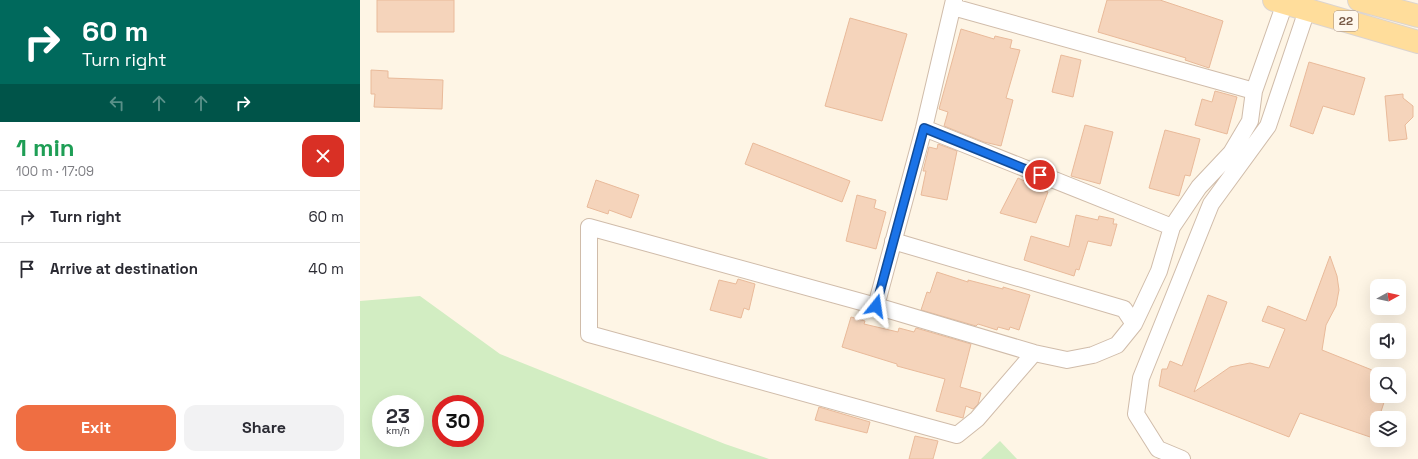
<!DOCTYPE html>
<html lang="en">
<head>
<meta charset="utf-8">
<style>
	body { margin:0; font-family:"Space Grotesk",sans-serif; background:#f2f2f3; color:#2b2b33; height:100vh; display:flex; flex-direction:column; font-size:15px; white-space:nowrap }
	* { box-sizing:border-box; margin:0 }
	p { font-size:13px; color:#7c7c81 }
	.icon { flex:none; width:22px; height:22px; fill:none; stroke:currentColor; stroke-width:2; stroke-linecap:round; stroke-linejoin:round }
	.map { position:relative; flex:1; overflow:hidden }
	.drawer { display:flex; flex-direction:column; background:#fff; width:360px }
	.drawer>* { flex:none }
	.guide { background:#00695c; color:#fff; overflow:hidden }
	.needle { width:26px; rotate:82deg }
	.tools { position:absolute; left:1010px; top:279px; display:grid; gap:8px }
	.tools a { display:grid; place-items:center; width:36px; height:36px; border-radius:8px; background:#fff; box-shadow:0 4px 16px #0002; font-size:20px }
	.speed { position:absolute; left:12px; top:395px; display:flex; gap:8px; font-size:20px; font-weight:700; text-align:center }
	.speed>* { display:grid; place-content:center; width:52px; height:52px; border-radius:50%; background:#fff; box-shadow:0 4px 16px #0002; line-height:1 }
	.speed small { font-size:10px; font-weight:400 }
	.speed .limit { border:6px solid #d22; background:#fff; color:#111 }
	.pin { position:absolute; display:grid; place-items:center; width:34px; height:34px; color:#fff; margin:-17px; border:2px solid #fff; border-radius:50%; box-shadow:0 1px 4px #0007 }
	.me { position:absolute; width:44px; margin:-22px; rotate:15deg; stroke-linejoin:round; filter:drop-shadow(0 0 3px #0008) }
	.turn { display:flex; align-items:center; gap:14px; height:84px; padding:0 16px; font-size:18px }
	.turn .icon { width:52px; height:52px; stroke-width:2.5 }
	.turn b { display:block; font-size:28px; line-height:34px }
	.lanes { display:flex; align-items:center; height:38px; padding:0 16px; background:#0003; justify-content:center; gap:20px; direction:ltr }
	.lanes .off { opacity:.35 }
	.round { display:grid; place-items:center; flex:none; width:42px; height:42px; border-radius:12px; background:#f2f2f3 }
	.summary { display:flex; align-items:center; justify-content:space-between; height:68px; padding:0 16px }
	h1 { font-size:24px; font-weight:800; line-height:30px; color:#1e9e55 }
	.action { display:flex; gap:8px; margin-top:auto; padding:8px 16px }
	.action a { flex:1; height:46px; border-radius:12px; background:#ef6e42; color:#fff; font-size:16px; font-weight:800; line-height:46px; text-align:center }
	.action a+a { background:#f2f2f3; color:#2b2b33 }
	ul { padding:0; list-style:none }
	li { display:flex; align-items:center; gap:12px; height:52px; padding:0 16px; border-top:1px solid #e1e1e2 }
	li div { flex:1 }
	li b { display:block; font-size:15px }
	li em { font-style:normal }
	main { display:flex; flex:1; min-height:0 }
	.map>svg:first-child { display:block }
	.green { fill:#d2edc2; fill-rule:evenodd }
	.building { fill:#f5d4bb; stroke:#e9ba9a }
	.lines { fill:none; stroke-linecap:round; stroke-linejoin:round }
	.minor-casing { stroke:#d0bcaa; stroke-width:18 }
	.primary-casing { stroke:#dcd4cf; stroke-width:24 }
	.minor { stroke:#fff; stroke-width:16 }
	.primary { stroke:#ffdd9b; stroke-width:22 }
	.route-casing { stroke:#114b97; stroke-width:10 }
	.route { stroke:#1a73e8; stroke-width:7 }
	.labels { text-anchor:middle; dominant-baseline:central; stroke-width:3; stroke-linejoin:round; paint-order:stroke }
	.shield { fill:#fff8ed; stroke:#a18a7a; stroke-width:1 }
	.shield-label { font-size:12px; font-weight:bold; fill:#795b48 }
</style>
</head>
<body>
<main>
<section class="drawer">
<div class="guide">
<div class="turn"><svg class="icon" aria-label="right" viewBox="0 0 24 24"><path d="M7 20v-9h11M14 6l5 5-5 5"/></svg><div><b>60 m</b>Turn right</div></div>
<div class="lanes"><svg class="icon off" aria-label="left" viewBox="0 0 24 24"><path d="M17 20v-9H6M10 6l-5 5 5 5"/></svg><svg class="icon off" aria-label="ahead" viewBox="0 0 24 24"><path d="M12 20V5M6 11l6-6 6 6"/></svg><svg class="icon off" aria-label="ahead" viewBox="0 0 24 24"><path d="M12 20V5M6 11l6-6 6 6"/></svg><svg class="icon" aria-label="right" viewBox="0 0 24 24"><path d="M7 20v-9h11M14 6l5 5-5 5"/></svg></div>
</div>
<div class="summary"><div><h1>1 min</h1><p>100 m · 17:09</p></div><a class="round" style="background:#d93025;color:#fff"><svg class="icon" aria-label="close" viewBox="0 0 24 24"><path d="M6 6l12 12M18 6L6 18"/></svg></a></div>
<ul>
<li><svg class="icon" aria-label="right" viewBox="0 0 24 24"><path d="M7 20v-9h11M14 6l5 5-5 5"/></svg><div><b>Turn right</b></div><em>60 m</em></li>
<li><svg class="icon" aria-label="arrive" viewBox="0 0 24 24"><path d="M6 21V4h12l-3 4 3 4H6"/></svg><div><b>Arrive at destination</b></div><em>40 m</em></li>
</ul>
<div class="action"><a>Exit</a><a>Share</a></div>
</section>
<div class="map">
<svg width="1058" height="459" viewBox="0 0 1058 459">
	<rect width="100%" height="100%" fill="#fef5e5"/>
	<path class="green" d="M60,296l80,58 225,90 44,15h-409v-158zM21,404h34v34h-34zM81,404h34v34h-34z
		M640,441l17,18h-36z"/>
	<path class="building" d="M17,0h77v32h-77z
		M747,0h53l63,21 -14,47 -24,-8 1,-2 -88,-26z
		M490,18l57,16 -25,87 -57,-15z
		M601,29l33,10 1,-3 17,4 -2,8 10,2 -14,48 7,2 -12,46 -17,-4 -40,-16 4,-14 -9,-3z
		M701,55l20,5 -8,37 -21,-5z
		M949,62l56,16 -11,37 -31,-9 -10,28 -23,-8z
		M11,70l17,1v7l55,2 -1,29 -68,-2 1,-13h-4z
		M855,91l22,6 -10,37 -32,-9 7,-26 10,3z
		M1043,94v4l10,8v11l-8,8 2,14 -18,2 -4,-45z
		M725,125l28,7 -13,52 -29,-8z
		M805,130l35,9 -10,37 -5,-1 -6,21 -30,-8z
		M393,143l97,38 -8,21 -97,-38z
		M578,144l19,7 -10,49 -26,-5 5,-24h-3l6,-24 8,2z
		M658,178l30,14 -12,31 -36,-10z
		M236,180l43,15 -8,23 -22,-8 -1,4 -21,-7z
		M497,195l19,5 -2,8 12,4 -10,37 -30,-8z
		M716,215l22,5 1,-4 15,3 -1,5h4l-6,22 -23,-5 -9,29 -3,-1 -2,7 -50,-16 7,-24 38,11z
		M970,256l7,20 2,14 -3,16 -10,19 -4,25 55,22h16l-1,2h-15v22h9l-7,22h-2l-4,20 -73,-25 -11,24 -130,-51 3,-17h5l3,-8 12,5 26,-71 19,7 -33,90 36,-25 20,-4 19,5 16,-39 -23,-8 6,-15 38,15z
		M577,272l31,10v-2l35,9v-2l27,8 -11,35 -9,-3 -1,3 -11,-3 -1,3 -19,-6 -2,2 -55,-16 6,-18 3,1z
		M378,279l17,5 -6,26 -5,-2 -3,10 -31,-8 9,-30 17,4z
		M491,317l14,4 -1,3 34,8 1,-4 15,4 2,-4 55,16 -11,43 21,6 -3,11 -5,5 -7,-3 -3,12 -27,-7 9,-32 -48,-13v-2l-55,-17z
		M459,407l51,15 -3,11 -52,-13z
		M555,436l23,5 -5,18h-24z"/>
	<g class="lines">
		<defs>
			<path id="minor" d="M594,0l-30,128 -48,178 158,47 33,7 26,-5 24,-10 17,-21 25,-53 13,-44 27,-40 32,-34 19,-32 4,-30 31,-88
				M593,7l301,84
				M564,128l248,99
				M533,241l231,68 10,15
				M516,306l-287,-79v107l368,101 20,-16 57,-66
				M822,459l-24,-10 -22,-35 5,-36 70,-174 57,-78 39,-116"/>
			<path id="primary" d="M914,0l144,42
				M999,0l59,16"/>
		</defs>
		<use href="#minor" class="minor-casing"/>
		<use href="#primary" class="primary-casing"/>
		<use href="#minor" class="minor"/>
		<use href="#primary" class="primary"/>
	</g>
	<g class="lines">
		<defs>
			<path id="route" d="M516,306l48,-178 116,47"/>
		</defs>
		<use href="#route" class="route-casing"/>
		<use href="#route" class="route"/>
	</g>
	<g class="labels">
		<rect class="shield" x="974" y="11" width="24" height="20" rx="3"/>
		<g class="shield-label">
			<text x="986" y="21">22</text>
		</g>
	</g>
</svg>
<div class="tools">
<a><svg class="needle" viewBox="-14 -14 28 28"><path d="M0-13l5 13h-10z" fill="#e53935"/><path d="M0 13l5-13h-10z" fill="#7c7c81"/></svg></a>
<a><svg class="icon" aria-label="sound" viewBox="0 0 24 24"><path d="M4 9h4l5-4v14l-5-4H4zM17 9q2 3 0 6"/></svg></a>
<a><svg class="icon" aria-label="search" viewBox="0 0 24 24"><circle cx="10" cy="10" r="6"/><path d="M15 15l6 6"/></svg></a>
<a><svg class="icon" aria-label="layers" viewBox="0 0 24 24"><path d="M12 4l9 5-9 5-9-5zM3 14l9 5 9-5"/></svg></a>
</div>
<div class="speed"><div>23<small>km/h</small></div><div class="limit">30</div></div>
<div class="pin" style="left:680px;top:175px;background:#d93025"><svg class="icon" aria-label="arrive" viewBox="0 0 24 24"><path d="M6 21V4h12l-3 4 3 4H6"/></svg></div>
<svg class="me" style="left:516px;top:306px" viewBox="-20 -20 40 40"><path d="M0-17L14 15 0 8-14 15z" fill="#1a73e8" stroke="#fff" stroke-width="4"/></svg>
</div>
</main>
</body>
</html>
